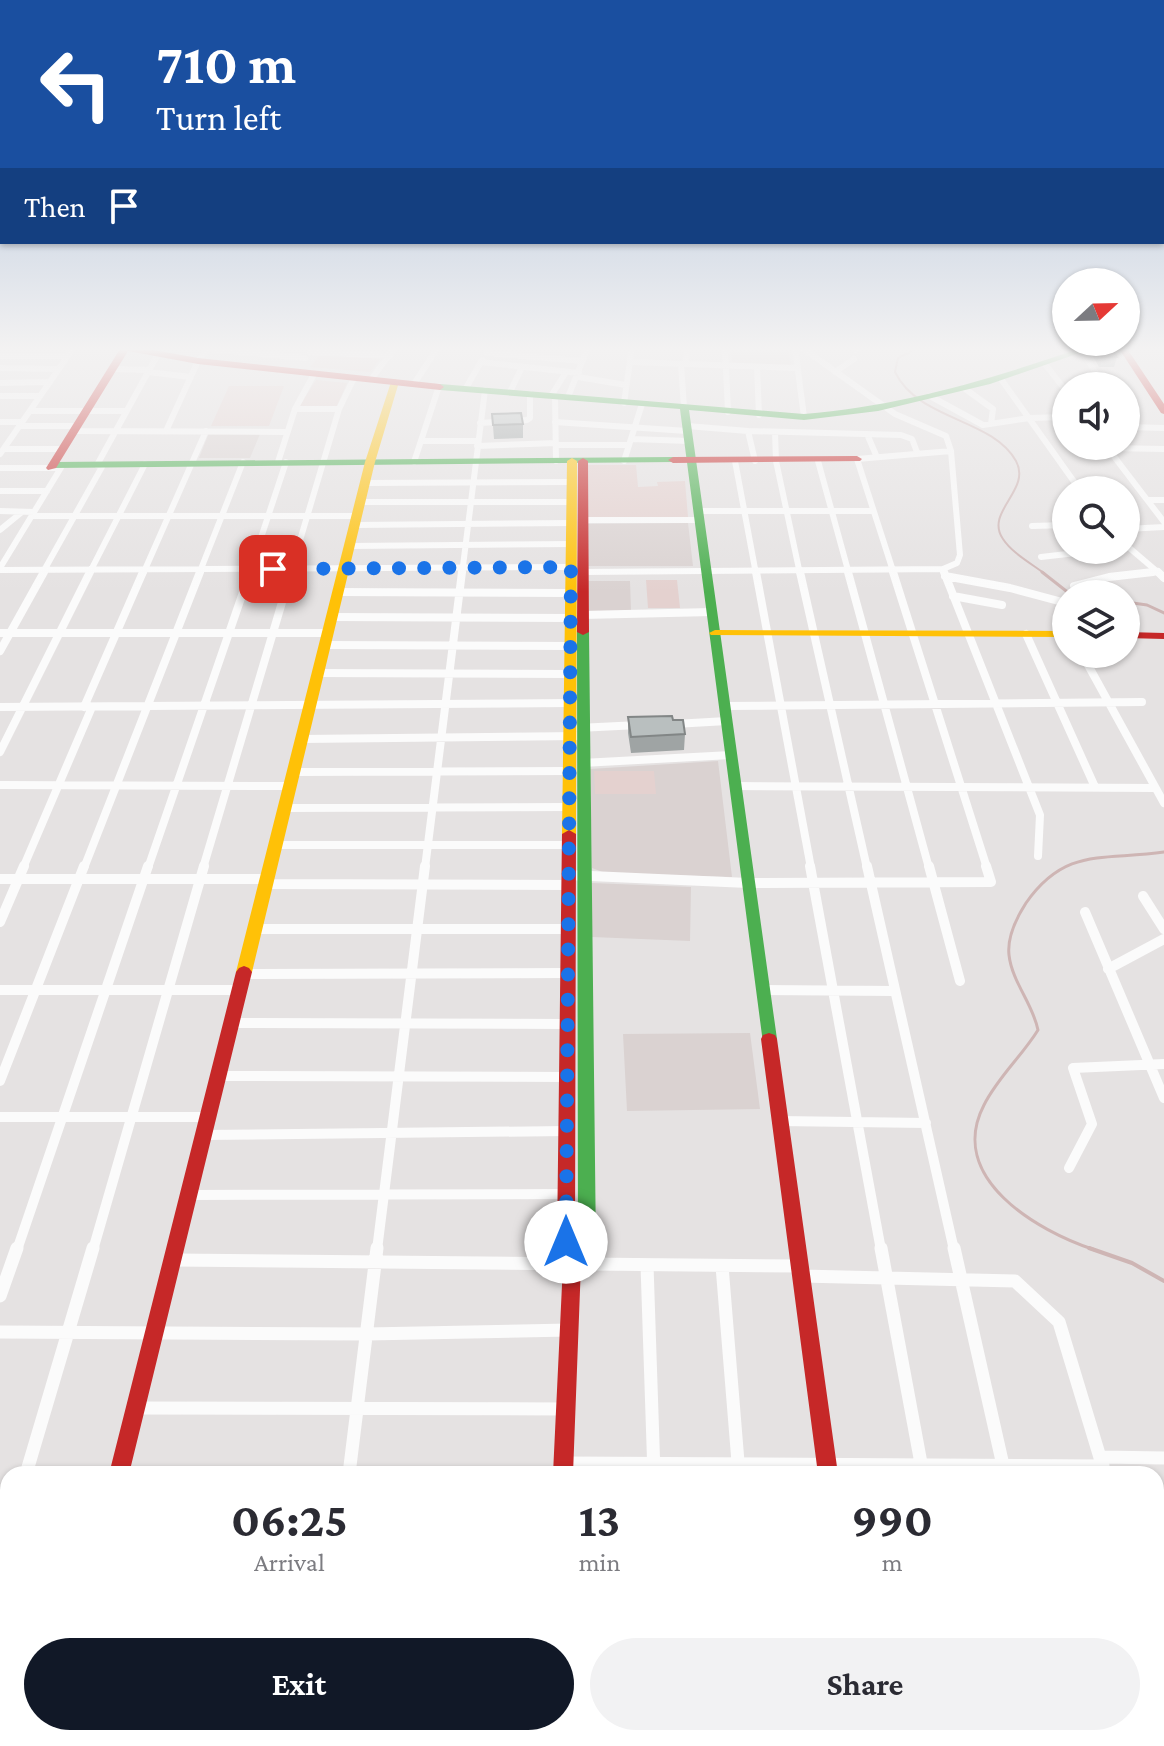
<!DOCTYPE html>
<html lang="en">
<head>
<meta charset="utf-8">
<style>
	body { margin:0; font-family:"Crimson Pro",serif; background:#f2f2f3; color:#2b2b33; height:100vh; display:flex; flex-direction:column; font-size:30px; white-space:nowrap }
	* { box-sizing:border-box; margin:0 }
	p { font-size:26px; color:#7c7c81 }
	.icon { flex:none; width:44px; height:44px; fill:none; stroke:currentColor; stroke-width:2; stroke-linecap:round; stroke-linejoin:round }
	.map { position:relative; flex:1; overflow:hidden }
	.drawer { position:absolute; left:0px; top:1466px; width:1164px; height:280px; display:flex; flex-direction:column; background:#fff; border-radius:24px 24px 0 0; box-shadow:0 2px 6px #0004 }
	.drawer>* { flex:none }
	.guide { position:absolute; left:0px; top:0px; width:1164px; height:244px; box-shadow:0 2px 6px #0004; background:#1a4fa0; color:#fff; overflow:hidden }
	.needle { width:52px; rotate:68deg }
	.tools { position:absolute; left:1052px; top:268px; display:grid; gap:16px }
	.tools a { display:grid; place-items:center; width:88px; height:88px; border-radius:50%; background:#fff; box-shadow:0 2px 6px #0004; font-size:40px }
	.pin { position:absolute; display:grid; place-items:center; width:68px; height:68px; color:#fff; margin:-34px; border-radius:16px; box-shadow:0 4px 12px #0006 }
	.me { position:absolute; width:88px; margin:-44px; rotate:0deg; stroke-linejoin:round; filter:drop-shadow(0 0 6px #0008) }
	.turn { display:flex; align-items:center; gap:28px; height:168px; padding:0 24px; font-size:36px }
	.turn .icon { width:104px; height:104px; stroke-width:2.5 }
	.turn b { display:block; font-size:56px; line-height:68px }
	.then { display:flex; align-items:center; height:76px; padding:0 24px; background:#0003; gap:16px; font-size:30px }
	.eta { display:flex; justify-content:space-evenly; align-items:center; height:136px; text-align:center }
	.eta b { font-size:48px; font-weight:700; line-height:56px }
	.action { display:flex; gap:16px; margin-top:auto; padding:16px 24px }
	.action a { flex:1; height:92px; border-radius:48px; background:#111827; color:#fff; font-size:32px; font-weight:700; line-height:92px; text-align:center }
	.action a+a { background:#f2f2f3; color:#2b2b33 }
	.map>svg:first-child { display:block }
	.built { fill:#dad2d1 }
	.green { fill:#e4d1cf }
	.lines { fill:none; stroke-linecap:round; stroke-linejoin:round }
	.stream-far2 { stroke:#ceb5b4; stroke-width:2 }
	.stream-far1 { stroke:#ceb5b4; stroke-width:3 }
	.stream { stroke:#ceb5b4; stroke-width:4 }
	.street-far3 { stroke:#fbfbfb; stroke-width:6 }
	.street-far2 { stroke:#fbfbfb; stroke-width:8 }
	.street-far1 { stroke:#fbfbfb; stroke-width:10 }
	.street { stroke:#fbfbfb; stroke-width:13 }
	.fast { fill:#4caf50; fill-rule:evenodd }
	.slow { fill:#ffc107; fill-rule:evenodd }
	.jam { fill:#c62828; fill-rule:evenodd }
	.wall { fill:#9fa4a4 }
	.building { fill:#b9bfbf; stroke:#828686; stroke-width:2 }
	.route { stroke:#1a73e8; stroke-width:14; stroke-dasharray:0 25.2 }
</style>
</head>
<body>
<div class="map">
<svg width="1164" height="1746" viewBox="0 0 1164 1746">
	<rect width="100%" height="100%" fill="#e5e2e2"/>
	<path class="built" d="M731,347h57l3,19 -59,-2z
		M209,433l51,1 -10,24h-51z
		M688,523l5,43h-105l-1,-42z
		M588,581h42l1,30h-42z
		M718,761l14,116 -127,-4 -13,-5 -2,-99z
		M592,883l99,4 -1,54 -98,-4z
		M750,1033l10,76 -133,2 -4,-77z"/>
	<path class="green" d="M322,353l59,5 -11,14 -60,-5z
		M316,380l31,3 -11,25 -37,-1z
		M229,386h55l-15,40h-58z
		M587,465h49l2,22 20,-1 -1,-4 28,-1 3,36h-101z
		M646,580h31l3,28h-32z
		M594,771h60l2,23h-61z"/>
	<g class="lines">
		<path class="stream-far2" d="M920,347l-22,11 -3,14c24,49 97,46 121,89 16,29 -32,51 -13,78 9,14 29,25 42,35"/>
		<path class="stream-far1" d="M1042,572l28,22
			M1126,602l21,3 17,8
			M1095,1250c-58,-19 -149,-72 -111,-145 14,-28 38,-49 54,-75 -5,-26 -26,-48 -29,-75 -2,-18 8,-38 17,-52 40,-57 78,-42 138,-51"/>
		<path class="stream" d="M1089,1248l43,15 32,18"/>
		<path class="street-far3" d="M725,347l3,65
			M795,347l9,70
			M855,347l1,3
			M207,349l98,9
			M1082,351l22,35
			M310,352l80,4
			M487,353l96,8
			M0,356h67
			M481,362l98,11
			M630,362l167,6
			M681,364l3,44
			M686,364l1,-17
			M1045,364l21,27
			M757,367l2,48
			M0,368l59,1
			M113,369l36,1
			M148,372l43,5
			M835,372l19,-13
			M578,377l48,8
			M372,378l23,-31
			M1001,379l79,111
			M0,383l50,-1
			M414,384l24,-37
			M466,388l16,-28
			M964,388l29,21 -2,15
			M510,392l12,-25
			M0,396h40
			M551,396l15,-24
			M555,396l1,65
			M930,396l53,29 46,-7 37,-1
			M568,397l20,-50
			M624,403l8,-56
			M295,409h44
			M30,411h96
			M0,422h22
			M555,422l132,9
			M480,423l47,-3 3,-2v-24
			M19,426h58
			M687,426l61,5 153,4 11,4 5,13
			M1126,427l38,1
			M74,431l212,1
			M166,431l32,-70 11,-14
			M748,431l7,30
			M775,432l1,29 24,113
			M867,434l9,21
			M631,439l58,2
			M421,441h57
			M556,445h73
			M477,446l79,-3
			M1106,446l58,76
			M1108,448l56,1
			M4,449h59
			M0,454l74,-107
			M624,461l18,-57
			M735,461l21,113
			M818,461l31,113
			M278,462l17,-53 18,-33
			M414,462l25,-76
			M97,465l61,-111
			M0,468h57
			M365,483l207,-1
			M0,491h47
			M1148,500h16
			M360,502h212
			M0,511l34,1
			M698,511h175
			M32,516h325
			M582,520h117
			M355,525l217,-2
			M1032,526l34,-1
			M1126,529l38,-2
			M0,530l22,-18
			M1126,545l34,29
			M349,546l223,-2
			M1041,557l61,-7
			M0,568l62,-102 -9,-1
			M943,569l2,5
			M0,570l571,-3
			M582,572l361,-3 14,-6 3,-8 -9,-104 -5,-15 -51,-22 -94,-67
			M42,574l61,-109
			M89,574l56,-110
			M143,574l63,-143
			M199,574l44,-112
			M249,574l37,-112
			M290,574l49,-165 14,-29
			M462,574l23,-184
			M894,574l-37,-115 94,-8
			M1134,574l23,-2"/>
		<path class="street-far2" d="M756,572l55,296
			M800,572l67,296
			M848,572l81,296
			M893,572l94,296
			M944,572l96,243 -2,41
			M1158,572l6,6
			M945,576l65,12 56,15
			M1074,586l35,-9 44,-5
			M338,592l233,1
			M953,596l49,9
			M582,615l130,-3
			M332,617l239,1
			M0,633h328
			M1026,634l69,153
			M325,645l246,1
			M0,651l44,-79
			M1082,654l82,149
			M318,673l252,1
			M725,706l417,-4
			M0,707l570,-4
			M84,707l59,-135
			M674,724l53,-3
			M578,728l61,-3
			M302,739l280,-3
			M0,752l90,-180
			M582,763l149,-8
			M293,772l277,-1
			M0,785l290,1
			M735,786l420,2
			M284,808l285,-1
			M275,845h293
			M23,868l69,-161
			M84,868l116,-296
			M148,868l102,-296
			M203,868l88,-296
			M425,868l37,-296"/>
		<path class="street-far1" d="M810,866l71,384
			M867,866l87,384
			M929,866l31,115
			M568,875l180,8 243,-1 -5,-16
			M0,879h267
			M265,884l303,1
			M1143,896l21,33
			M1085,912l79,186
			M0,922l24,-56
			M255,929h314
			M1108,969l56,-30
			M243,974l325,-1
			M0,990h239
			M763,990l131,1
			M231,1023l337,1
			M218,1076l349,1
			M0,1081l84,-215
			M0,1117h208
			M780,1121l146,2
			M204,1135l362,-4
			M1069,1168l23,-44 -19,-56 91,-4
			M189,1195l377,-1
			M17,1250l131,-384
			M93,1250l111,-384
			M377,1250l48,-384"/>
		<path class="street" d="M881,1248l42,226
			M954,1248l51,226
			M172,1260l628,6
			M647,1265l7,209
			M722,1266l17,208
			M801,1276l214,5 44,41 46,152
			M0,1296l17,-48
			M0,1332l367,2 202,-4
			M136,1408l429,1
			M1101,1457l63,1
			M563,1463l540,3
			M26,1474l67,-226
			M349,1474l28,-226
			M0,1557l8,-25
			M1156,1640l8,1
			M0,1688l8,6
			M972,1738l1,8
			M1060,1738l1,5 40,3
			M43,1746l6,-8
			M315,1746l1,-8"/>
		<path class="fast" d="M1084,347h13l-107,37 -112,27 -74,9 -115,-10 88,629 -2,4 -6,2 -6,-2 -83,-634 -240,-19 -4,-3 4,-3 364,30c97,-8 188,-35 280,-67z
			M673,457l5,3 -2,2 -623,6 -5,-3 5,-3z
			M583,629l6,3 7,617 -18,21 -6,2 -6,-2 -3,-6 15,-18 -1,-614z"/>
		<path class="slow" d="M395,379l4,3 -24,80 -123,510 -3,4h-10l-3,-4 129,-510 26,-80z
			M572,458l5,3 -1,373 -7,4 -7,-4 5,-373z
			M715,630l351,1v6l-355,-2 -2,-2z"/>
		<path class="jam" d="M117,347h20l61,11 242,26 4,3 -4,3 -242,-26 -70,-13 -72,117 -8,2 -2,-2 74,-119z
			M1118,347h8l38,57v10l-3,-1z
			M857,456l5,3 -2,2 -187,2 -5,-3 5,-3z
			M583,458l5,3 1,171 -6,3 -6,-3 1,-171z
			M1126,632l38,1v6l-38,-1z
			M569,830l7,4 -1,408 6,22 -8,210h-20l10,-210 -6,-22 5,-408z
			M244,966l5,2 3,4 -123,502h-20l127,-502 3,-4z
			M769,1033l6,2 2,4 61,435h-20l-57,-435 2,-4z
			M547,1738h24v8h-24z"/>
	</g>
	<path class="wall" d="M1092,347h18l7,10 -3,10h-15l-8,-14z
		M492,414l31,10v14l-29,1z
		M628,717l45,3 12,14 -1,16 -53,3 -3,-20z"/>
	<path class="building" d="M1096,347h14l7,10h-15z
		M521,413l2,11 -30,1 -1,-11z
		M672,716l1,4h10l2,14 -54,3 -3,-20z"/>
	<linearGradient id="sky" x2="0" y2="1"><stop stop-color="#9db4d3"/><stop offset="0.59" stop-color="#f3f2f2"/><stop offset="1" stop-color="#f3f2f2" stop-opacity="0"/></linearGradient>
	<rect width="1164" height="592" fill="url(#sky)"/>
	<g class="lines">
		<path class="route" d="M273,569l298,-2 -5,675"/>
	</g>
</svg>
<div class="tools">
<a><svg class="needle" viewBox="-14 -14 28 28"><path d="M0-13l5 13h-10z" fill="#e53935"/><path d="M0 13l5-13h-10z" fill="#7c7c81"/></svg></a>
<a><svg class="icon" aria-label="sound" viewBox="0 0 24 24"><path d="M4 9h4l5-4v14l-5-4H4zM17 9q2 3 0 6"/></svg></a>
<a><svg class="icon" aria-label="search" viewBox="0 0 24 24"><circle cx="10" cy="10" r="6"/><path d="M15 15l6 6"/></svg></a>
<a><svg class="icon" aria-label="layers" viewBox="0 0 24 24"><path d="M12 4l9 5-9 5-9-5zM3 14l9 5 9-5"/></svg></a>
</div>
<div class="pin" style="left:273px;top:569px;background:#d93025"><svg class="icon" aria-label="arrive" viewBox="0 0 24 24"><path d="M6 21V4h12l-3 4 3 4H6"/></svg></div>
<svg class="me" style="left:566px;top:1242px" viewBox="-20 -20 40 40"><circle r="19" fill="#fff"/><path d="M0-13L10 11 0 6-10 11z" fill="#1a73e8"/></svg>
<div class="guide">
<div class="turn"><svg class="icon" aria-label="left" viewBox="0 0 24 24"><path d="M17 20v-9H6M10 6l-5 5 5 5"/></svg><div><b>710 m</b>Turn left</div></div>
<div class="then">Then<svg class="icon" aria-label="arrive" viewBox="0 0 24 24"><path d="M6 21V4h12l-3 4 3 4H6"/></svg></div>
</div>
<section class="drawer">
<div class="eta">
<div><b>06:25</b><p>Arrival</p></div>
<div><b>13</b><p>min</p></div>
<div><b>990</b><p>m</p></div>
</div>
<div class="action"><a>Exit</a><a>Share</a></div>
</section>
</div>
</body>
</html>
